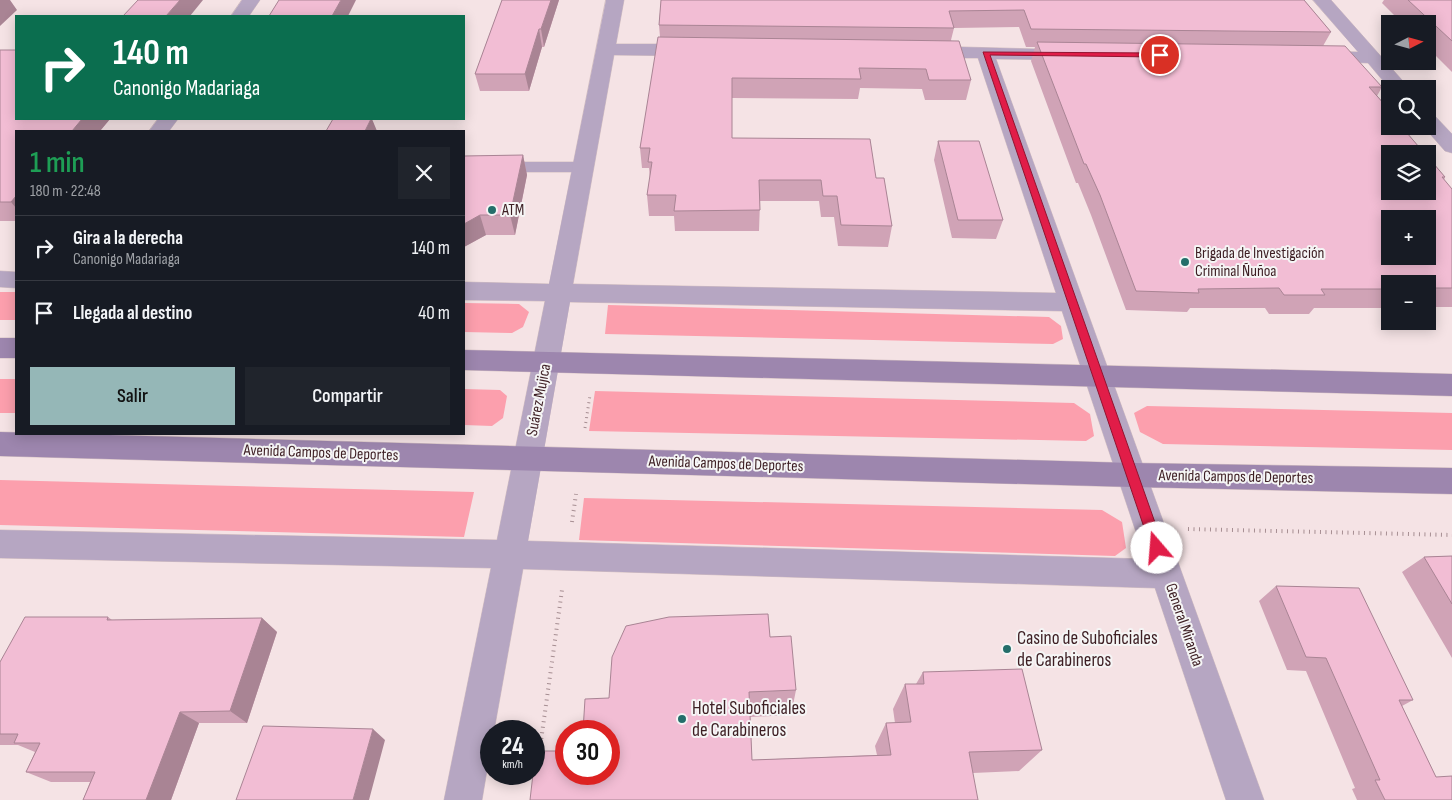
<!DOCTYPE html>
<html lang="es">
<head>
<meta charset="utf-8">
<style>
	body { margin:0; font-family:"Sofia Sans Condensed",sans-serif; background:#20242c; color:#f1f3f6; height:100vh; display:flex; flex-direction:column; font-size:19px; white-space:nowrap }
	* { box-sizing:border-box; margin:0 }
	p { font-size:16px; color:#9ea1a6 }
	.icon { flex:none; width:28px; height:28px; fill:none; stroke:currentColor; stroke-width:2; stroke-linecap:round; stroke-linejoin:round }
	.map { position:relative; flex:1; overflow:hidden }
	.side { position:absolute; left:15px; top:130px; width:450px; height:305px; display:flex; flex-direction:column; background:#171b24; border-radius:0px; box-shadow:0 2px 12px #0003 }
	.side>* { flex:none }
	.hud { position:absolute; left:15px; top:15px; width:450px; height:105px; border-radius:0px; box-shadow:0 2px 12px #0003; background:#0b6e4f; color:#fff; overflow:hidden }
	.needle { width:32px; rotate:84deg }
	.tools { position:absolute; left:1381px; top:15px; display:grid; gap:10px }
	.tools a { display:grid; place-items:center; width:55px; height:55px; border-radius:0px; background:#171b24; box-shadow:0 2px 12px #0003; font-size:25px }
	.speed { position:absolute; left:480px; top:720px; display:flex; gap:10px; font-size:25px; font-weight:700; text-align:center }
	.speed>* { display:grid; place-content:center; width:65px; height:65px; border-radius:50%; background:#171b24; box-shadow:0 2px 12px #0003; line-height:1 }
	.speed small { font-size:12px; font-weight:400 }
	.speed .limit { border:8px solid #d22; background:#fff; color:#111 }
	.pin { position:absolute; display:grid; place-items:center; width:42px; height:42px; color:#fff; margin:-21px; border:2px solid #fff; border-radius:50%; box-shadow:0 1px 5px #0007 }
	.me { position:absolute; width:55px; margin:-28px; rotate:342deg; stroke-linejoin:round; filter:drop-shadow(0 0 4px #0008) }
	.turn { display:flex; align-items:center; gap:18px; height:105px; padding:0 15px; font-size:22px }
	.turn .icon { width:65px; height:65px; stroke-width:2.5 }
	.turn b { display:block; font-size:35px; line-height:42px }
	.round { display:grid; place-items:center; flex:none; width:52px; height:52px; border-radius:0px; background:#20242c }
	.head { display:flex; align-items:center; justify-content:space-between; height:85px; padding:0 15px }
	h1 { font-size:30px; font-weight:600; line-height:38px; color:#1e9e55 }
	.cta { display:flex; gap:10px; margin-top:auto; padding:10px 15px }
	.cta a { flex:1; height:58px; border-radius:0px; background:#95b7b7; color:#111; font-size:20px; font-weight:600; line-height:58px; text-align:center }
	.cta a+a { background:#20242c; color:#f1f3f6 }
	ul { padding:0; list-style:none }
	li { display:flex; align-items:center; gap:15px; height:65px; padding:0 15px; border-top:1px solid #363941 }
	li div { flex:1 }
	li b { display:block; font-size:19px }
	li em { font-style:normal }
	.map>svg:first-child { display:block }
	.green { fill:#fc9fad }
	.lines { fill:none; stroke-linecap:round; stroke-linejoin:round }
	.service-casing { stroke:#d4c0c2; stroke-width:1 }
	.minor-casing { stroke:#d4c0c2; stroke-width:1 }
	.secondary-casing { stroke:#d4c0c2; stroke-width:1 }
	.path-far1 { stroke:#a68e92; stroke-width:3; stroke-dasharray:1 4; stroke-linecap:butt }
	.path { stroke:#a68e92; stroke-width:4; stroke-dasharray:1 4.5; stroke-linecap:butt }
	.service { fill:#b6a6c2; fill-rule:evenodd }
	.minor { fill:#b6a6c2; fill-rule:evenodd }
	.secondary { fill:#9d86ae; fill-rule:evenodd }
	.wall { fill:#d0a3b6 }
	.shaded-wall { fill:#a98494 }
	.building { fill:#f2bdd4; stroke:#a98494; fill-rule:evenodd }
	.route { fill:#e11d48; stroke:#92132f }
	.poi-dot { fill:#246e6a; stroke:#f5f5f5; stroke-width:2 }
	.labels { text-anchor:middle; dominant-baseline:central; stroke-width:4; stroke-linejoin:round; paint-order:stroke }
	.poi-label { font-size:16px; fill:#3d1e23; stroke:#f5f5f5; text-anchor:start }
	.street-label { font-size:16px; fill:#3d1e23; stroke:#f5f5f5 }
	.near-poi-label { font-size:19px; fill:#3d1e23; stroke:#f5f5f5; text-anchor:start }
</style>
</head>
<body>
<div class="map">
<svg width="1452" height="800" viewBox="0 0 1452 800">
	<rect width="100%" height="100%" fill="#f5e3e5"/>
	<path class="green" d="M0,292h16v28h-16z
		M464,303l55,1 10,8 -6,15 -11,6 -48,-1z
		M608,305l441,12 12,9 2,13 -10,5 -448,-10z
		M0,379h16v34h-16z
		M464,389l36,1 7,6 -4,22 -11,8 -28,-1z
		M595,391l479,12 16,11 4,22 -8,5 -497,-10z
		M1147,406l305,7v37l-289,-6 -23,-12 -6,-19z
		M0,480l474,12 -10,45 -464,-12z
		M584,498l518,12 20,12 4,26 -11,8 -536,-16z"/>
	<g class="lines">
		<defs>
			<path id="service" d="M464,162h119l6,1 2,4 -2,4 -6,1h-119z"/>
			<path id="minor" d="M242,0h18l-11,16h-18z
				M606,0h18l-8,44h78l7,2 2,4 -2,4 -7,2 -80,-1 -41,229 483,9 -78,-235h-53l-7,-2 -2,-4 2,-4 7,-2 151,4 2,4 -2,4 -7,2 -73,-1 268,741h-38l-71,-212 -632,-19 -29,162h-3v16l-9,53h-38l47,-232 -491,-10v-28l497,10 48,-239 -81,-1v-18l85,2zM570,302l492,9 83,248 -617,-18z
				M1313,0h18l79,89h-20l-22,-26 -58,-2 -2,-4 2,-4 7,-2 41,1z
				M1428,114l7,2 17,18v19l-7,-2 -22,-25h5z
				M158,119h20l-9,12h-20z
				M0,271l16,1v16l-16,-1z"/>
			<path id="secondary" d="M0,338h16v20h-16z
				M464,350l988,24v22l-988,-26z
				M0,432l1132,31 320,5v26l-320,-7 -1132,-31z"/>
		</defs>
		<use href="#service" class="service-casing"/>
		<use href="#minor" class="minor-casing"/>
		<use href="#secondary" class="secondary-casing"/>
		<path class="path-far1" d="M585,428l5,-33"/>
		<path class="path" d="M572,522l4,-28
			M1188,529l264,6
			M539,755l23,-165"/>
		<use href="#service" class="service"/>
		<use href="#minor" class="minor"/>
		<use href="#secondary" class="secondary"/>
	</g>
	<path class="wall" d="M502,0h57l-15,47h-2l-13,44h-49l-5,-17z
		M661,0h643l27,32 -8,14 59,41 -5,9 8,9 -1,2 61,70 -1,3 8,9v118h-24v-23h-38v24h-76l-5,6h-40l-4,-6h-75l-3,4 -61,-2 -35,-95 -13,-32h-2l-45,-122 4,-14h-9l-7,-20 -65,1 -3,12 20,40 -5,20h-41l-3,-11 -62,-1 -2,11 -126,-1v40l144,40 16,48 -4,21 -50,-1 -4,-29h-13l-2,-16h-59l-1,30h-84l-1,-15h-25l-2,-21 3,-16 -1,-11h-7l-2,-20 20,-111 -1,-12z
		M1384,0h68v72l-24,-24v-24h-25l-21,-21z
		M0,50l16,69h94l-10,12h-84v90h-16z
		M938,141l65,79 -7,19 -44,-1 -18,-78z
		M523,155l4,20 -12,60h-29l-22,12v-91z
		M1452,556v102l-50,-86 22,-15z
		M1276,586l137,114 -11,6 34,71 16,23h-95l-5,-11 3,-1 -49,-117 -19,-1 -28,-69z
		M108,617l4,3 150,-2 15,14 -30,91h-48l-28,77h-88l7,-18h-39l-25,-10 9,-20 -17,-7h-18v-83z
		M770,637l26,53 -5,25 -41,2 2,43 125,-5 -2,-9 11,-23h9l-2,-14 12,-25h11l7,-12 119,78 -23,21 -46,2 -364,1v-76z"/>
	<path class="shaded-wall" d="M0,0h10l7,10 -17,16z
		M180,0h23l-13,16h-24z
		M341,0h15l-8,16h-16z
		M551,0h8l-15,47 -3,-18z
		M539,29l3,18 -13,44 -4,-17z
		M82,119h28l-10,12h-28z
		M371,119h1l5,12h-12z
		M523,155l4,20 -12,60 -5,-20z
		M16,196v12l-5,-6z
		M480,215l6,20 -22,12v-23z
		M262,618l15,14 -30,91 -17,-12z
		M180,712l19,11 -28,77h-25z
		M373,729l12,11 -16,60h-16z"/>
	<path class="building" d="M138,0h42l-14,16h-43z
		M279,0h62l-9,16h-63z
		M502,0h49l-10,29h-2l-14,45h-50z
		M661,0h643l27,32 -300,-3 -7,-19 -75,1 5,17 -295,-3z
		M1408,0h44v41z
		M658,37l301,4 12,39h-42l-3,-11 -67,-1 2,11 -129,-1v60l138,1 6,39h8l8,48 -51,-1 -4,-29h-14l-2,-16h-62l1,30 -86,1 2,-16h-29l5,-33h-4l2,-14h-10z
		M1037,42l308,4 37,41h-13l16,18h-2l7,8v13h11l24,28h-35v37h38v-34l17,20h-3l10,12v99h-24v-4h-38v5h-69l4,6h-41l-5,-7 -81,1 1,4 -63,-2 -36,-96 -14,-31h-2zM1390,219h38v37h-38z
		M0,50h16v69h66l-10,12h-56v65l-5,6h-11z
		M333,119h38l-6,12h-39z
		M938,141h41l24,79h-45z
		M523,155l-13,60h-30l-16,9v-68z
		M1452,556v48l-28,-47z
		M1276,586l83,2 54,112h-14l37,77 16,-1v24h-67l-10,-20h5l-54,-122 -20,-1z
		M768,614l2,23 21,-1 5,54 -47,2 3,68 139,-5 -5,-32 25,-1 -6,-38h19l-1,-12 99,-3 20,81 -73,2 9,48h-448l3,-26h1l1,-23h31v23h43v-43h-26l2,-32 24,-1 3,-41 14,-31 43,-9z
		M25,617h83l-1,3 155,-2 -32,93 -50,1 -34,88h-63l12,-28h-69l14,-29h-26l4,-9h-18v-72z
		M263,726l110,3 -20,71h-117z"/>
	<path class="route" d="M983,52l177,1 4,2 -4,2 -170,-2 174,493 -2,4 -5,2 -4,-2 -2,-4z"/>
	<g class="poi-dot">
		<circle cx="492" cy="210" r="5"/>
		<circle cx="1185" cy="262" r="5"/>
		<circle cx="1007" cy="649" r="5"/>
		<circle cx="682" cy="719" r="5"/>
	</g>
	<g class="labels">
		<g class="poi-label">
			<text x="502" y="210">ATM</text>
			<text x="1195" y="253">Brigada de Investigación<tspan x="1195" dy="18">Criminal Ñuñoa</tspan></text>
		</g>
		<g class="street-label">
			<text transform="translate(539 400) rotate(-79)">Suárez Mujica</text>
			<text transform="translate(321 453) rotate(2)">Avenida Campos de Deportes</text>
			<text transform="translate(726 464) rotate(2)">Avenida Campos de Deportes</text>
			<text transform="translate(1236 477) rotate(1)">Avenida Campos de Deportes</text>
			<text transform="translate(1184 625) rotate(71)">General Miranda</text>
		</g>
		<g class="near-poi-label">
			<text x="1017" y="638">Casino de Suboficiales<tspan x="1017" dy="22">de Carabineros</tspan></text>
			<text x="692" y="708">Hotel Suboficiales<tspan x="692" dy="22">de Carabineros</tspan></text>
		</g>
	</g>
</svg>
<div class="tools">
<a><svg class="needle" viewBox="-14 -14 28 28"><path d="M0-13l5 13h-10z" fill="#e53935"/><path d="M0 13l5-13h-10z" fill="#9ea1a6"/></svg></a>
<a><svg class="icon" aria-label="search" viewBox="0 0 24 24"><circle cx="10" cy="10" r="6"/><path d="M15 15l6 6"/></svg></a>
<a><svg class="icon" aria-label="layers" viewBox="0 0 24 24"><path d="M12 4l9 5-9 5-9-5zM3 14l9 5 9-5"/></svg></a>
<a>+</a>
<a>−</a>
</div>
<div class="speed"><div>24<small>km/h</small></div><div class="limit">30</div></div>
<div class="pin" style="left:1160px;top:55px;background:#d93025"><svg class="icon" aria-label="arrive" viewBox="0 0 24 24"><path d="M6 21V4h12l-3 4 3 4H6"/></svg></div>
<svg class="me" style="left:1157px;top:548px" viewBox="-20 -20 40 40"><circle r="19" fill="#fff"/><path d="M0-13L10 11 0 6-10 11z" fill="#e11d48"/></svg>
<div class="hud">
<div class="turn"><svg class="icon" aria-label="right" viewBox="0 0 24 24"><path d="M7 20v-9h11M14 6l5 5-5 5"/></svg><div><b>140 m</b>Canonigo Madariaga</div></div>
</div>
<section class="side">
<div class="head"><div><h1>1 min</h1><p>180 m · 22:48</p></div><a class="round"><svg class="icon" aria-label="close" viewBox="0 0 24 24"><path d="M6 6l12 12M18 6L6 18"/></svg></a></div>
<ul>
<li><svg class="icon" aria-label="right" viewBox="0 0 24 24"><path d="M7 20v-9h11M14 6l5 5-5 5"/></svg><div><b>Gira a la derecha</b><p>Canonigo Madariaga</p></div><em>140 m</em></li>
<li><svg class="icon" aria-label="arrive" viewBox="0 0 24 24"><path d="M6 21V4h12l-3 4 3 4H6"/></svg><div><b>Llegada al destino</b></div><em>40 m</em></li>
</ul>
<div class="cta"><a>Salir</a><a>Compartir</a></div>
</section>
</div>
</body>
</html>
